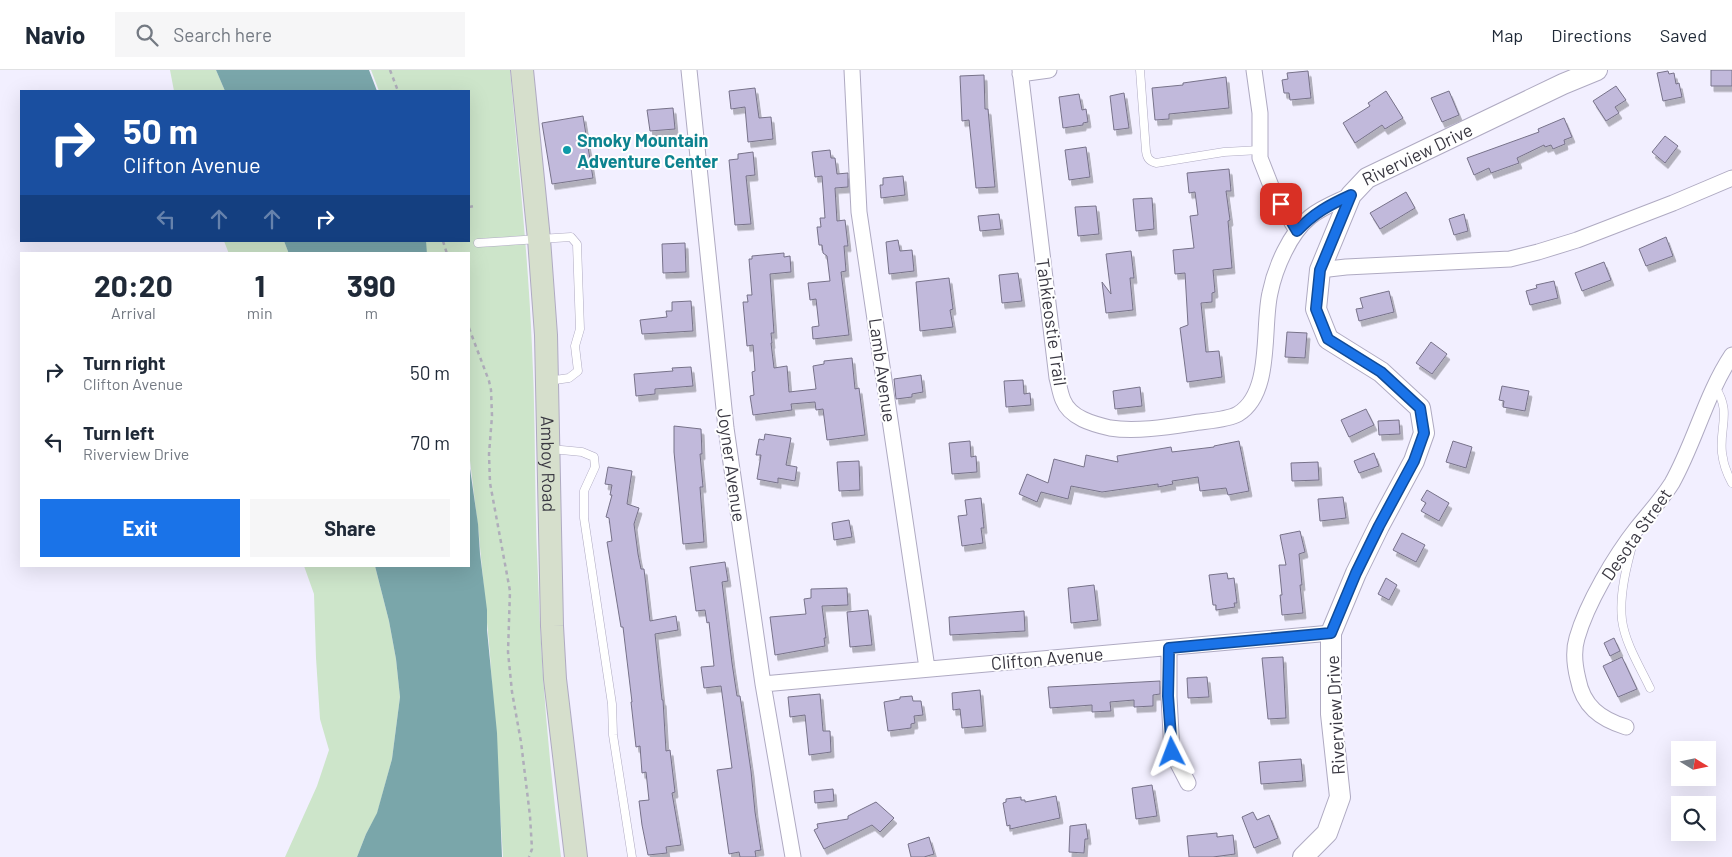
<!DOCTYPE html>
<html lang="en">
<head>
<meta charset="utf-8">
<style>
	body { margin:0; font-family:Barlow,sans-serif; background:#f6f6f7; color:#1f2937; height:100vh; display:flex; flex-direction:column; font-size:19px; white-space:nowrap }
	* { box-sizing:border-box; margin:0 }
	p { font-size:16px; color:#747a83 }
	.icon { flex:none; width:28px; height:28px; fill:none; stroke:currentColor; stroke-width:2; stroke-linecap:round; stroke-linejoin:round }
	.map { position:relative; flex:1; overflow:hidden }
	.side { position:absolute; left:20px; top:182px; width:450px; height:315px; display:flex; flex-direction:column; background:#fff; border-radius:0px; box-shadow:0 5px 20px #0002 }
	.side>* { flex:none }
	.guide { position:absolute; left:20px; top:20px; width:450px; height:152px; border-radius:0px; box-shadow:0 5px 20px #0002; background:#1a4fa0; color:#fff; overflow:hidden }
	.needle { width:32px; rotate:100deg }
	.controls { position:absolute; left:1671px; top:671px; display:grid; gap:10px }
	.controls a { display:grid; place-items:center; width:45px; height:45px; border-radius:0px; background:#fff; box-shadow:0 5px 20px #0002; font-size:25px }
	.pin { position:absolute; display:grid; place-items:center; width:42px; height:42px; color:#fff; margin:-21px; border-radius:10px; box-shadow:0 2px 8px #0006 }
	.me { position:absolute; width:55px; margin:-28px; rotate:357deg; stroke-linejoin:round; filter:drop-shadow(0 0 4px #0008) }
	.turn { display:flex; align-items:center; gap:18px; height:105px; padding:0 20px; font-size:22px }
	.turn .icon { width:65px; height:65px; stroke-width:2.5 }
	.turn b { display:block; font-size:35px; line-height:42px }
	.lanes { display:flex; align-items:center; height:48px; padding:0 20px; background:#0003; justify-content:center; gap:25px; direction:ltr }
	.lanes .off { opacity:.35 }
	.eta { display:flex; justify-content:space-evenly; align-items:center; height:85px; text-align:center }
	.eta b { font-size:30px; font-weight:700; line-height:35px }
	.button { display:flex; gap:10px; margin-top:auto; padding:10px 20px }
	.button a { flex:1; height:58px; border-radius:0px; background:#1a73e8; color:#fff; font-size:20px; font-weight:700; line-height:58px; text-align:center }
	.button a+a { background:#f6f6f7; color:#1f2937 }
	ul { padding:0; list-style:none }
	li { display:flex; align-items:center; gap:15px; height:70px; padding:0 20px }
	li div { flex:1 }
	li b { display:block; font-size:19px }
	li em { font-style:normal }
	header { display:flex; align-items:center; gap:30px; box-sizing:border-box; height:70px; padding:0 25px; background:#fff; border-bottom:1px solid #e0e1e3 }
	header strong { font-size:24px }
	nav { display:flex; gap:28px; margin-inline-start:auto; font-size:18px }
	.search { width:350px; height:45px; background:#f6f6f7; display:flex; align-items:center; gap:12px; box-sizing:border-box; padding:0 18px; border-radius:0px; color:#747a83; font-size:19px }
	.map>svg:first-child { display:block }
	.green { fill:#cde5ca }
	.water { fill:#7aa6aa }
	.building { fill:#c1b9db; stroke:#777289; filter:url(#shadow) }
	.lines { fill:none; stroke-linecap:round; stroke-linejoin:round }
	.service-casing { stroke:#afaac2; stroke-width:9 }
	.minor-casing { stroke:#afaac2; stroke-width:17 }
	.tertiary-casing { stroke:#afaac2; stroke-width:22 }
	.secondary-casing { stroke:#afaac2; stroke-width:24 }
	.path { stroke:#afadba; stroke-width:2.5; stroke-dasharray:4 4; stroke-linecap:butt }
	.service { stroke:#fff; stroke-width:8 }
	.minor { stroke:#fff; stroke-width:15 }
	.tertiary { stroke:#fff; stroke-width:20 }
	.secondary { stroke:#d6dfcc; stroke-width:22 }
	.route-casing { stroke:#114b97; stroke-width:12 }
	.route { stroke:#1a73e8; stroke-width:9 }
	.culture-dot { fill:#0f9aa8; stroke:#fff; stroke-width:2 }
	.labels { text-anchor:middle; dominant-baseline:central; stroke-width:4; stroke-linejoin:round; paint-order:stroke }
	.culture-label { font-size:18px; font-weight:bold; fill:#0d838f; stroke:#fff; text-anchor:start }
	.street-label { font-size:18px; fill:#393741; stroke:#fff }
</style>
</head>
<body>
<header>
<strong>Navio</strong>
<div class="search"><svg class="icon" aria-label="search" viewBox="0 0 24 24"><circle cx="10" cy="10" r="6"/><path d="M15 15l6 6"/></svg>Search here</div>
<nav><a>Map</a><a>Directions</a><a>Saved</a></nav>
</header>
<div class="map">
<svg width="1732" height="787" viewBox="0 0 1732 787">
	<defs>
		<filter id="shadow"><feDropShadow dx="3" dy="5.5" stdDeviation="0" flood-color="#0004"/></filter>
	</defs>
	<rect width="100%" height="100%" fill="#f2efff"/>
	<path class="green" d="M170,0h46l9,21h-51z
		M371,0h139c8,92 18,184 22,277 4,76 2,153 6,230 3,93 11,187 23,280h-58l-13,-202 -11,-119 -10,-84v-198h-42l-3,-13h45v-150h-90z
		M224,171h60l5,13h-60z
		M304,496h71l14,55 7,38 4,38 -8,62 -15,55 -11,20 -9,23h-72l32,-71 12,-36 -9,-31 -4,-61 -2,-64z"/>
	<path class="water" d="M216,0h153l8,21h-152z
		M284,171h142l1,13h-138z
		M469,392l9,62 2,30 7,56v20l10,103 5,124h-145l9,-23 11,-21 15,-54 8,-62 -4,-38 -7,-38 -14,-55h94z"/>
	<path class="building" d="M1711,0h21v16h-21z
		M1308,1l3,27 -21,2 -1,-7h-5l-2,-13 6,-1 -1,-6z
		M1668,1l1,3 5,-1 2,11 3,-1 3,14 -19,4 -6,-28z
		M984,5l1,34h3l7,78 -19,1 -7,-68 -7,1 -2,-45z
		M1226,7l3,31 -60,6v5l-14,1 -3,-32 31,-3v-2z
		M1616,16l10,14 -11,7 4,6 -13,8 -13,-20z
		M755,18l4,30 12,-1 2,22 -25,3 -3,-35 -14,2 -2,-18z
		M1386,21l17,27 -18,11 -3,-4 -27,18 -12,-20 27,-17 -2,-3z
		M1449,21l10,24 -17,7 -11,-24z
		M1124,23l5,35 -15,2 -4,-34z
		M1079,24l3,16 4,-1 2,13 -5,1v2l-20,3 -4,-31z
		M673,38l2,21 -25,2 -3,-21z
		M583,46l10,62 -41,6 -10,-61z
		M1564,48l8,19 -8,3 1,4 -12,5 -2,-4 -6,2 -1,-2 -27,13 2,5 -28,10 -2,-5 -15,7 -7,-17 72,-26 -1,-3z
		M1665,66l13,10 -13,17 -13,-11z
		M1086,77l4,30 -21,3 -4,-30z
		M830,80l1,8h4l2,16 11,-1v14l-13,1 2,33 8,-1 3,26h-4l2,25 -5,1 8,63 -36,4 -1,-12 7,-1 -3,-27 -6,1 -2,-17 22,-2 -3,-25 -4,-3 -1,-8h-3l-2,-18h4l-1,-9h5l-3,-42 -7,1 -3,-25z
		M753,82l2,23 -9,1 5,48 -16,1 -6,-65 9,-1v-5z
		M1229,99l2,22h-5l4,29 -2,1 4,47 -19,2 2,22 -3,1v9l-11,1 5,49 13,-1 3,26 -35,5 -7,-54 8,-3 -3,-52 -10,1 -2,-24 21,-2 -4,-32 8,-1 -3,-23 -6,1 -2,-20z
		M903,106l2,19 -24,3 -1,-13h3v-7z
		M1406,122l9,16 -35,21 -10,-16z
		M1152,128l2,31 -18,2 -3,-32z
		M1096,136l3,28 -21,2 -3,-29z
		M999,144l2,15 -21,2 -2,-15z
		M1464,144l4,17 -14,4 -5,-16z
		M1666,167l7,19 -27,10 -7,-17z
		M898,170l2,11 12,-1 2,21 -25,3 -3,-32z
		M685,173l1,29 -23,1 -1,-29z
		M1131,181l3,27h-4l3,32 -27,3 -4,-31 9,12 -5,-40z
		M784,183v4l6,-1 1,16 -21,2 4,59h-3l1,10h-1l3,25 13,-2 2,26 27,-3 -3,-23 11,-2v-3l28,-3 3,31 4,-1 6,47 -38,5 -4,-31 -7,1 -1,-8 -24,2 1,6 -39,5 -3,-19 4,-1 -2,-23 3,-1 -2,-26 -6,1 -4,-44h5l-1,-7h5l-3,-36h3v-3z
		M1604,192l7,18 -29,11 -7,-18z
		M1018,203l4,28 -20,2 -3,-28z
		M949,208l4,31 -3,1 3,17 -33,4 -4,-49z
		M1554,211l4,17 -28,7 -4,-14 11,-3 -1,-3z
		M1389,221l5,21 -35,9 -3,-12 7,-1 -3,-10z
		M691,231l2,30 -51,3 -2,-14 27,-3 -1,-6h6v-9z
		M1287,262l20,1 -2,25 -20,-1z
		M1431,272l16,12 -15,20 -16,-11z
		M691,297l2,19 -38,3v5l-19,2 -2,-22 39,-3 -1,-3z
		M921,305l2,17 -11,2v3l-16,2 -2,-20z
		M1023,310l1,14 6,-1 1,12 -25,2 -2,-26z
		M1502,316l27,5 -4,20 -22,-4 1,-6 -5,-1z
		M1140,317l2,19 -27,3 -2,-18z
		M1366,339l8,16 -25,12 -8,-17z
		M1399,350l1,14 -21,1 -1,-14z
		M674,356l27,3 1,25h-2l3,33h-3l4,55 -21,2 -9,-92z
		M765,364l26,4 -5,27 11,2 -2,14 -17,-3v5l-21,-4 4,-24h-5l3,-16 5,1z
		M970,371l1,16 5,-1 1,16 -25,2 -3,-31z
		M1239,371l10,50 -21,4 -2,-7 -26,3 -2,-14 -26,4 1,3 -15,3v-3l-56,8 -31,-6 -3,13 -27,-7 -4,10 -18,-8 8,-20 21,9 6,-24 30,8 2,-12 32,7 -1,-6 54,-9 1,5 42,-5v-1z
		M1453,371l19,6 -6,21 -20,-6z
		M1374,383l5,13 -20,7 -5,-12z
		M859,391l1,29 -21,1 -2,-29z
		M1318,392l1,18 -27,1 -1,-18z
		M608,397l24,4 -5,33 12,4 -5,16 4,30 3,15h3l6,52 26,-5 2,14 -23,4 7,66h1l3,51 4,-1 5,42 -3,1 9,52 -15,2 1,6 -19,2 -6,-30 -3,-24 10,-1 -3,-28 -4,1 -2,-27 -4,1 -5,-45h1l-9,-75h-2l-14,-85 5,-1 -3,-23 -3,-1 6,-22h-2l2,-10 -7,-1z
		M1427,420l22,13 -10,18 -18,-10 5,-8 -5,-3z
		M1343,427l3,21 -26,3 -2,-22z
		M981,428l3,30h-3l2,15 -21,3 -4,-30 9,-1 -2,-15z
		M849,450l3,17 -18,3 -2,-17z
		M1300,461l5,21 -6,2 3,31h-2l3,28 -21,2 -2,-20h2l-3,-30h7l-6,-30z
		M1402,463l23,12 -9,17 -23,-12z
		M725,492l3,19 -6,1 10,81 5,33h3l11,75 4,41 5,32 1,6 -6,1 1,6h-16l-1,-5 -10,2 -12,-84 15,-2 -11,-82 -17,2 -3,-21 13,-1 -5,-44 -2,1 -2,-13 -9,1 -6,-44z
		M1227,503l1,6 6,-1 3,25h-3l1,4 -19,3v-5h-3l-4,-30z
		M1386,508l11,7 -8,15 -11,-6z
		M1094,515l4,35 -27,3 -3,-35z
		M847,518l1,17 -26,1 4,32h-2l1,8 -50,9 -5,-38 36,-3 -2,-15 7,-1v-9z
		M868,540l4,35 -22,2 -3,-35z
		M1024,541l1,20 -75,4 -1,-18z
		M1614,568l6,13 -10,5 -6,-13z
		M1283,587l3,61 -18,1 -6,-61z
		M1622,587l15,32 -19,8 -15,-31z
		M1207,607l2,20 -21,1 -1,-20z
		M1160,611v13l-7,1v11l-19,1v-7l-24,2 1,9 -19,1v-7l-42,3 -2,-21z
		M980,620l3,36 -21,2 -2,-19 -7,1 -1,-17z
		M820,624l3,37h7l1,21 -22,3 -4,-40 -15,2 -2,-20z
		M912,626l1,5h8l2,14 -9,1 1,7 -4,1v4l-23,3 -4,-29 16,-3v-2z
		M1301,689l2,22 -42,3 -2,-22z
		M1152,715l5,31 -21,3 -4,-31z
		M833,719l1,12 -19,2 -1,-12z
		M1056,726l4,22 -50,11v-4l-3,1 -4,-23 3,-1v-3l15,-2v3h4v2z
		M876,732l18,16 -14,14 -8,-7 -48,24 -10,-19 4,-2 -1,-4 31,-5v-3z
		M1253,742l4,8 12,-5 9,23 -24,10 -12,-31z
		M1086,754l2,15h-3l-1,14 -15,-1 1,-26z
		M1217,763v4l16,-2 2,19 -22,3h-24l-2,-21z
		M929,767l5,17 -10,3h-13l-3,-13z"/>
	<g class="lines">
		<defs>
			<path id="service" d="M1140,0l6,81c1,7 3,10 10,12l68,-11 36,-2
				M478,173l93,-6 6,7 3,85 -5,17 3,25 -9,7 -21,3
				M1715,317c17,25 4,40 7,66 1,9 5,21 10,30
				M551,379l31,3 12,5 1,10 -11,24v27l28,186 1,31 19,122
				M1634,469c-7,25 -15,55 -12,81 3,23 18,47 28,68"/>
			<path id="minor" d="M689,0l37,358 37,256 30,173
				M852,0l7,142 68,456
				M1020,0l37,308c2,7 3,15 6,22 7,18 30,24 47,28 26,4 57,-1 83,-5 12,-2 35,-3 45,-9 35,-21 24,-87 32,-121 5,-25 20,-60 40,-76 12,-10 27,-15 41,-22
				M1254,0l6,43v45l13,33 24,40
				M1020,4l29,-4
				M1320,200l26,-3 164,-8 28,-7 39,-12 96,-37 59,-25
				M1169,578v49l3,55 16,31
				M763,614l568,-51
				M1626,657c-26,-8 -43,-21 -48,-48 -3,-12 -5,-28 -1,-41 10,-35 38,-82 60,-110 12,-15 25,-29 35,-45 23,-41 34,-89 60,-128"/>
			<g id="tertiary">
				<path id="s1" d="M1303,787l24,-24 13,-36 -9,-83v-81l25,-60 23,-47 35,-65 10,-28 -4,-25 -39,-36 -53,-33 -12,-30 4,-39 31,-75 16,-17 196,-94 34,-14"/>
			</g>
			<g id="secondary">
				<path id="s2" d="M522,0l17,169 7,96 6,291 3,53 21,178"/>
			</g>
		</defs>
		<use href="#service" class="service-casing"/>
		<use href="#minor" class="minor-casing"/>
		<use href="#tertiary" class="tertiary-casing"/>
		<use href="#secondary" class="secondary-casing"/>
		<path class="path" d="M390,0l8,21
			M469,137l6,-1
			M443,171l4,13
			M469,258l20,53 2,9 1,26 -3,38 1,29 20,108 -2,61 4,40 9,50 9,74 2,33 -3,8"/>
		<use href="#service" class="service"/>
		<use href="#minor" class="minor"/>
		<use href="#tertiary" class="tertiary"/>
		<use href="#secondary" class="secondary"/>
	</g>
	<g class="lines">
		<defs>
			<path id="route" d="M1172,682l-4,-56 1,-48 162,-15 25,-60 23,-47 35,-65 10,-28 -4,-25 -39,-36 -53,-33 -12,-30 4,-39 31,-75c-22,10 -37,18 -54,36l-16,-27"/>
		</defs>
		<use href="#route" class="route-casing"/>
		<use href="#route" class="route"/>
	</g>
	<circle class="culture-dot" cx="567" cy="80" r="5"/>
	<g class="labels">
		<g class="culture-label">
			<text x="577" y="70">Smoky Mountain<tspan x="577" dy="21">Adventure Center</tspan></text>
		</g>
		<g class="street-label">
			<text stroke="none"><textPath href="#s1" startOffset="830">Riverview Drive</textPath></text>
			<text transform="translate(1052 252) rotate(82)">Tahkieostie Trail</text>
			<text transform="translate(883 300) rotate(82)">Lamb Avenue</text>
			<text stroke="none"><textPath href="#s2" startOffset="395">Amboy Road</textPath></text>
			<text transform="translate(732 395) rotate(82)">Joyner Avenue</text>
			<text transform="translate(1636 464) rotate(-55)">Desota Street</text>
			<text transform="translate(1047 588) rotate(-5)">Clifton Avenue</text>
			<text transform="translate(1335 645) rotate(-93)">Riverview Drive</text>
		</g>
	</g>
</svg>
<div class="controls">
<a><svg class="needle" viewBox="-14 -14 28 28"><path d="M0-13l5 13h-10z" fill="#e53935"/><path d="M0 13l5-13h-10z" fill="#747a83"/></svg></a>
<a><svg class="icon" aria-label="search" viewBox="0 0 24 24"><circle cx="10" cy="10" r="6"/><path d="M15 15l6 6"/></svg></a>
</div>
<div class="pin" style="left:1281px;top:134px;background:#d93025"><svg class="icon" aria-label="arrive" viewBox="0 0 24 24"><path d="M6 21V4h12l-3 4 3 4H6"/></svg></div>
<svg class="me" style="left:1172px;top:682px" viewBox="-20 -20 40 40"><path d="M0-17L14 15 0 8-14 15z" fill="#1a73e8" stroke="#fff" stroke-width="4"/></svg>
<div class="guide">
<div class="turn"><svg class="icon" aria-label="right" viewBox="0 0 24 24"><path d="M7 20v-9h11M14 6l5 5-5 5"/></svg><div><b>50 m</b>Clifton Avenue</div></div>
<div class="lanes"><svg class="icon off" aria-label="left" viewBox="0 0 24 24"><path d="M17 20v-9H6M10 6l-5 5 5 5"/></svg><svg class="icon off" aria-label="ahead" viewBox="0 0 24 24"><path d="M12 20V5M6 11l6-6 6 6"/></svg><svg class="icon off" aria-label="ahead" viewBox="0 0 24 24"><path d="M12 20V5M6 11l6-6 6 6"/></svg><svg class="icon" aria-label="right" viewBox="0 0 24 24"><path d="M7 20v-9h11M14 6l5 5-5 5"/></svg></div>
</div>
<section class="side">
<div class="eta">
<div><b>20:20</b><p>Arrival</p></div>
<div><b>1</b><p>min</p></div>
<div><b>390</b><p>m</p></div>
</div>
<ul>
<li><svg class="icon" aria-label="right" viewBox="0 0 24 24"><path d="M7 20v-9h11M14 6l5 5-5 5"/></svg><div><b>Turn right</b><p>Clifton Avenue</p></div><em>50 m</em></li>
<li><svg class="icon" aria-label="left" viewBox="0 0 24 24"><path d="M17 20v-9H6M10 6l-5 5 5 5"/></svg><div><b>Turn left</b><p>Riverview Drive</p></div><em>70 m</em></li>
</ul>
<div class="button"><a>Exit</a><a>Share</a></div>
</section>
</div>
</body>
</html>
